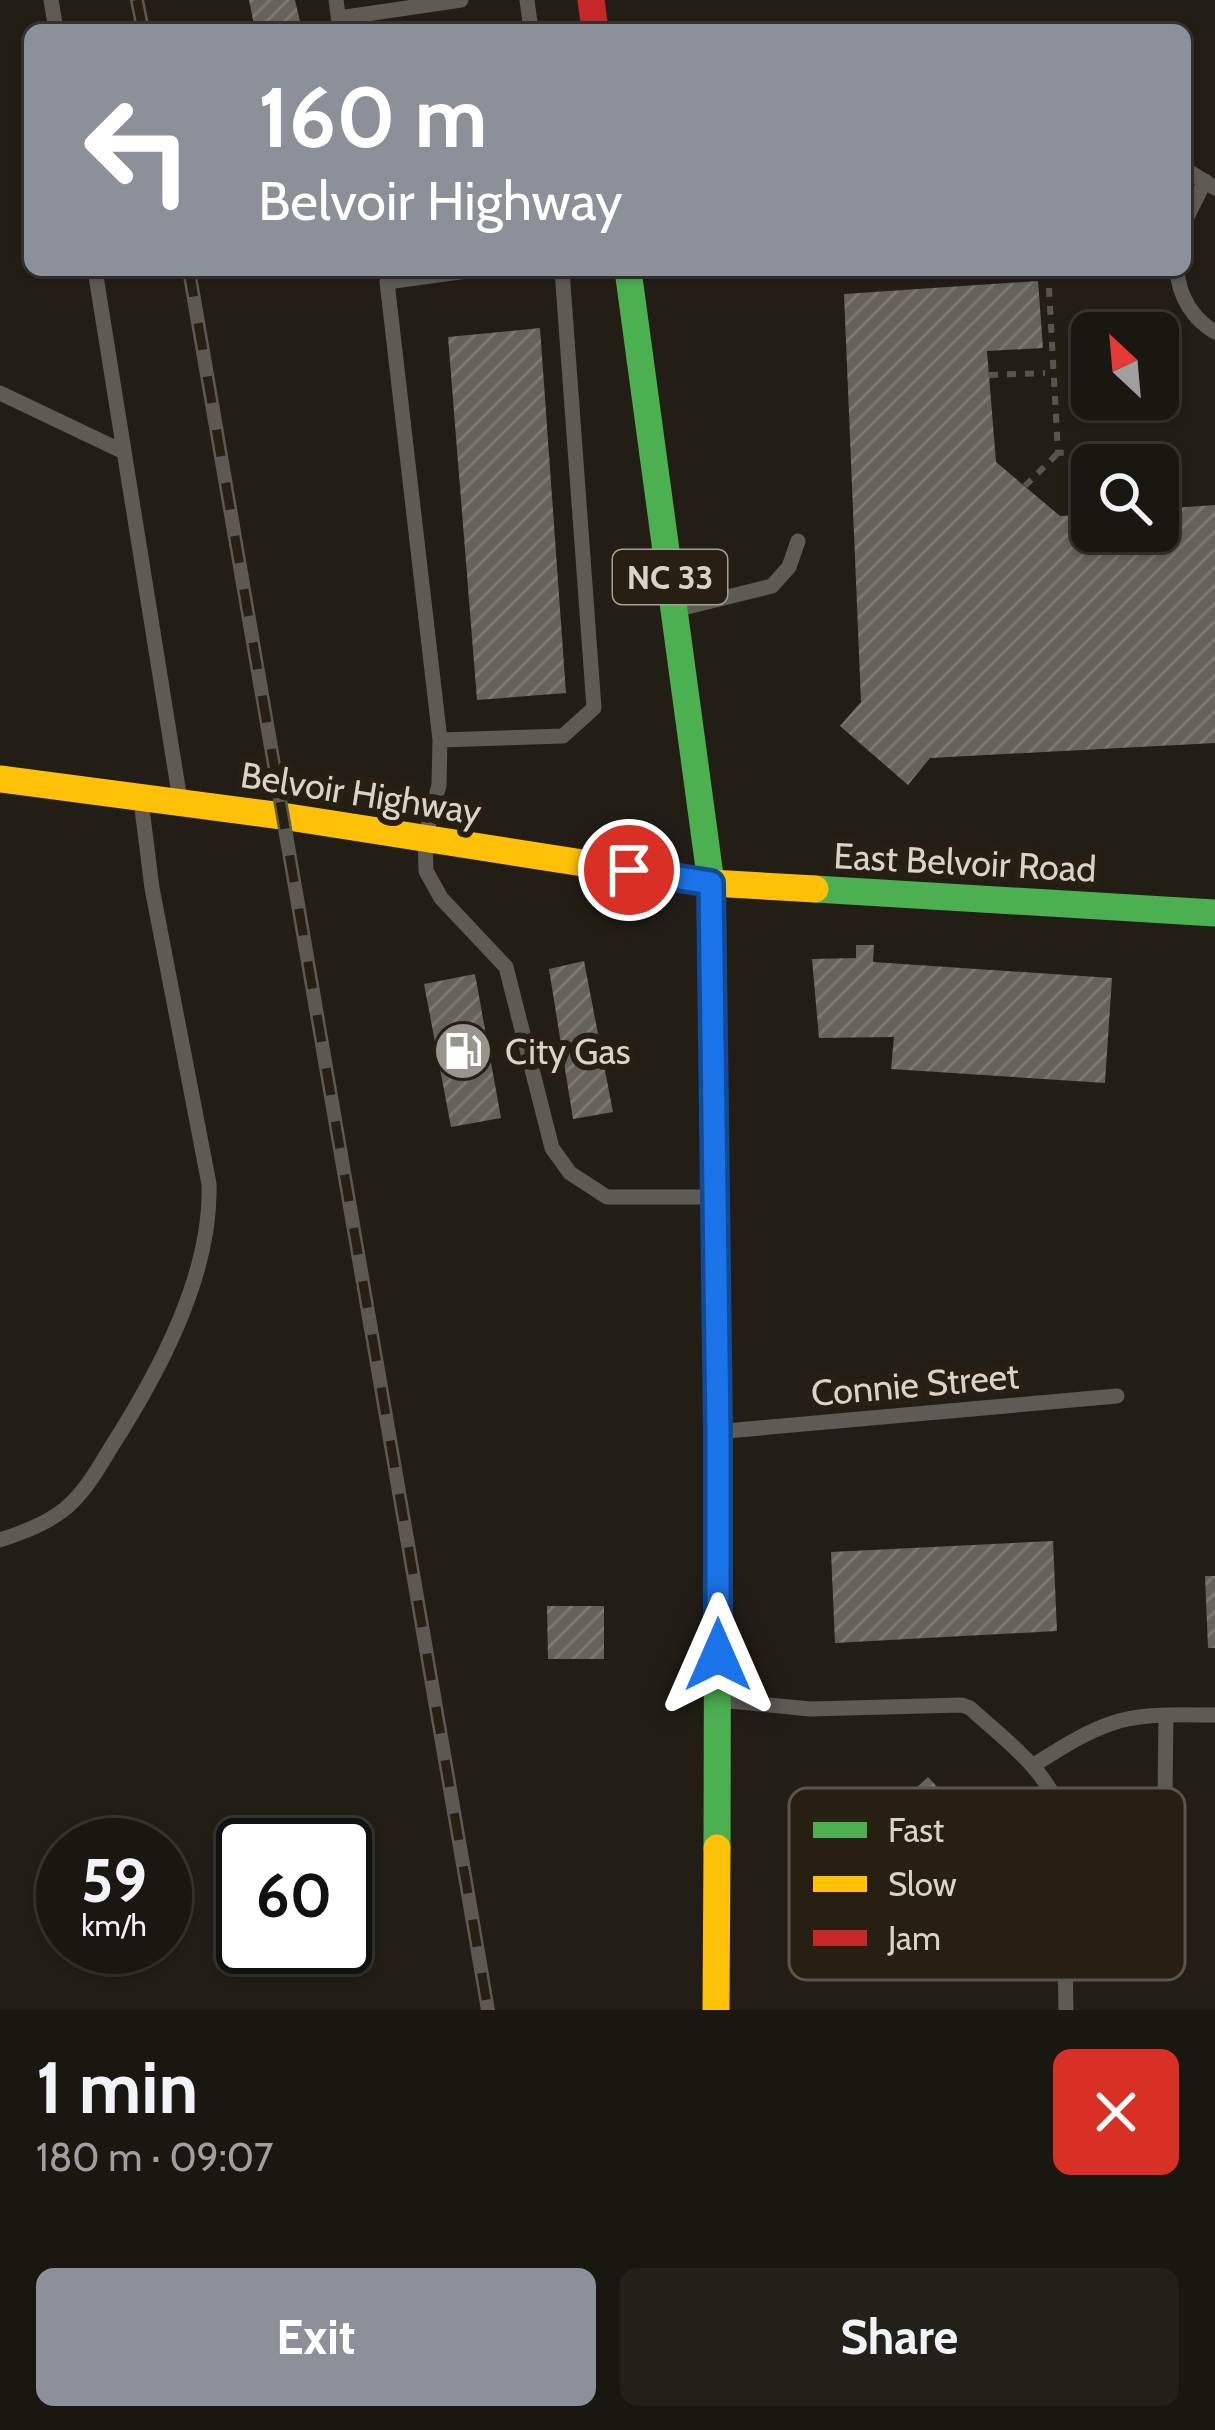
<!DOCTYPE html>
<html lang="en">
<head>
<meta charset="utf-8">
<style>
	body { margin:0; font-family:Cabin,sans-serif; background:#231f19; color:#f1f3f6; height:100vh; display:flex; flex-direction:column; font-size:45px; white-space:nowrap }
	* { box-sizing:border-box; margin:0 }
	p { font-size:39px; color:#9f9f9f }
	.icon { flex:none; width:66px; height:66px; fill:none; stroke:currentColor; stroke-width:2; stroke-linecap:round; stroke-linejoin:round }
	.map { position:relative; height:2010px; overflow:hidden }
	.panel { display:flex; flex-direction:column; background:#1a1610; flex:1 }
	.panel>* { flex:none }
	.hud { position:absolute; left:24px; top:24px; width:1167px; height:252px; border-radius:18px; box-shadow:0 3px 9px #0004,0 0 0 3px #383530; background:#8c9099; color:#fff; overflow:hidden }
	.needle { width:78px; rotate:334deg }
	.controls { position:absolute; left:1071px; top:312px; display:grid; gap:24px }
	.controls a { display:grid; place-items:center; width:108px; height:108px; border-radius:18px; background:#1a1610; box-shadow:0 3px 9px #0004,0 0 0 3px #383530; font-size:60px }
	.speed { position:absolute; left:36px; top:1818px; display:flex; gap:24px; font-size:60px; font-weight:700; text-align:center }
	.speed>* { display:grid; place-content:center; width:156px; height:156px; border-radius:50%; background:#1a1610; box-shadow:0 3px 9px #0004,0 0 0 3px #383530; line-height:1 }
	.speed small { font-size:30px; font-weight:400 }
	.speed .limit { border:6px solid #111; border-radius:18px; background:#fff; color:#111 }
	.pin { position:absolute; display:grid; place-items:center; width:102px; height:102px; color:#fff; margin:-51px; border:6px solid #fff; border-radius:50%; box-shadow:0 3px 12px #0007 }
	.me { position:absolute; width:132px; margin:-66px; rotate:0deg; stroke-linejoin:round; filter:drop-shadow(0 0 9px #0008) }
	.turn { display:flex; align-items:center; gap:42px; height:252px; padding:0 36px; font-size:54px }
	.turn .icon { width:156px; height:156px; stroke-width:2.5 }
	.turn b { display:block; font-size:84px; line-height:102px }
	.round { display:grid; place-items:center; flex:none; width:126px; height:126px; border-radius:18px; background:#231f19 }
	.summary { display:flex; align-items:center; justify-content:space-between; height:204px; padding:0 36px }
	h1 { font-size:72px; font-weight:700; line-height:90px }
	.primary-button { display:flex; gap:24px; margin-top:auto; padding:24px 36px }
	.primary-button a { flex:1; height:138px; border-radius:18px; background:#8c9099; color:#fff; font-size:48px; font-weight:700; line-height:138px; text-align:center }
	.primary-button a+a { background:#231f19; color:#f1f3f6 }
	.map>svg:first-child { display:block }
	.building { fill:url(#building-hatch) }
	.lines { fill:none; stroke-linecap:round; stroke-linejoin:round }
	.path { stroke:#58554f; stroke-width:6; stroke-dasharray:9 9; stroke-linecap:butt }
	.lane { stroke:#5e5b55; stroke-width:15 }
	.fast { stroke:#4caf50; stroke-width:27 }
	.slow { stroke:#ffc107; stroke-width:27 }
	.jam { stroke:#c62828; stroke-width:27 }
	.rail-casing { stroke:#5b5952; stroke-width:14 }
	.rail { stroke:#271f11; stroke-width:9; stroke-dasharray:27; stroke-linecap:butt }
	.route-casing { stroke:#114b97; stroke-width:30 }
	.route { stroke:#1a73e8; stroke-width:21 }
	.labels { text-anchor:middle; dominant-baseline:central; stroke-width:12; stroke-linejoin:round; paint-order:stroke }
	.shield { fill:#271f11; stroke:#a49e93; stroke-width:3 }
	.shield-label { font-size:33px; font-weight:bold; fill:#d9d4cb }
	.street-label { font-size:36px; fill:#d9d4cb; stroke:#271f11 }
	.poi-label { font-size:36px; fill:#d9d4cb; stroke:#271f11; text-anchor:start }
	.key { fill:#271f11; stroke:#5c5549; stroke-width:3 }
	.key-label { font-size:33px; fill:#d9d4cb }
</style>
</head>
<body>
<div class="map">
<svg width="1215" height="2010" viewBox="0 0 1215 2010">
	<defs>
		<pattern id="building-hatch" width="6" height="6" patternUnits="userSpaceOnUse" patternTransform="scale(3)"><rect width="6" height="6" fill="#65625b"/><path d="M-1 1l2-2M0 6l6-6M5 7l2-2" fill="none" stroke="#7a7871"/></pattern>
	</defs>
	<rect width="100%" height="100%" fill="#221e16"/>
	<path class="building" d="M249,0h46l7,30h-47z
		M1038,281l5,67 -56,3 9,111 64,54 32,-2v17h66v-22l57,-4v238l-285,15 -22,27 -68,-59 21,-24 -17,-408z
		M540,328l26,365 -89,7 -29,-363z
		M856,945h18l-1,17 239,16 -7,105 -214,-14 3,-32 -75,1 -7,-79 44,-1z
		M584,961l29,151 -40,7 -24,-150z
		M475,974l26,144 -50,9 -27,-143z
		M1053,1541l4,90 -222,12 -4,-91z
		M1205,1576h10v72h-7z
		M547,1606h57v53h-56z
		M928,1777l65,70 -39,37 -65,-71z"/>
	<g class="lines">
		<path class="path" d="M1048,270l10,183 115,-5 2,60
			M989,375l56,-2
			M1025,486l33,-33"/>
		<path class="lane" d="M51,0l5,30
			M336,0l4,30
			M527,0l4,30
			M339,18l122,-18
			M1185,169l30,19
			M1185,221l20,-40
			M95,270l85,530
			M474,270l-87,12 53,458 -1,45 -14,53 1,33 15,27 65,69 46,181 18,25 37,24h99
			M1177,270c2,27 16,49 38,62
			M0,393l124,59
			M683,608l89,-22 17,-19 9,-26
			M440,740l123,-4 31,-28 -32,-438
			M726,1431l391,-35
			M0,1540c24,-8 46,-16 66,-32 19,-16 32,-39 44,-59 48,-75 102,-174 99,-265l-57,-296 -11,-87
			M720,1700l90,9 152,-4 8,3c35,32 74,59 92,105l4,197
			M1034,1765c27,-17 54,-35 85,-44 31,-8 64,-6 96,-6
			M1065,1916c43,-4 73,-1 99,-41l2,-159"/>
		<path class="fast" d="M628,270l83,613 7,549 -1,416
			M815,889l400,24"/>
		<path class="slow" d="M0,779l282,37 429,67 104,6
			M716,2010l1,-162"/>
		<path class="jam" d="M591,0l4,30"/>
		<defs>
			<path id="rail" d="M137,0l6,30
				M189,270l299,1740"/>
		</defs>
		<use href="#rail" class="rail-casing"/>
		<use href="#rail" class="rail"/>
	</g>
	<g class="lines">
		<defs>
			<path id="route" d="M629,870l82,13 7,549v223"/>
		</defs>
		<use href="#route" class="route-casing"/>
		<use href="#route" class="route"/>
	</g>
	<defs>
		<symbol id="fuel-disc" viewBox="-11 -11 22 22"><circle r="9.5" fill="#99948c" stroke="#271f11"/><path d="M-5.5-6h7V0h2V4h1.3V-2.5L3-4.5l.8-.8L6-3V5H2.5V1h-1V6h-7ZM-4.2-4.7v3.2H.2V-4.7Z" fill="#fff"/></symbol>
	</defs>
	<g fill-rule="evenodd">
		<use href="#fuel-disc" x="430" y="1018" width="66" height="66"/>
	</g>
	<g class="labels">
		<rect class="shield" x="613" y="550" width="114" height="54" rx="9"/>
		<g class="shield-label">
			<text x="670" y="577">NC 33</text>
		</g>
		<g class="street-label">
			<text transform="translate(361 793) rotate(9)">Belvoir Highway</text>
			<text transform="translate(965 862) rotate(3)">East Belvoir Road</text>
			<text transform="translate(915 1384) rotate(-5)">Connie Street</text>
		</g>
		<g class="poi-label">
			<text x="505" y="1051">City Gas</text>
		</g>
	</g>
	<rect x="789" y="1788" width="396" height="192" rx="18" class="key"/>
	<rect x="813" y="1822" width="54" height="16" fill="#4caf50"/>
	<rect x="813" y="1876" width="54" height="16" fill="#ffc107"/>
	<rect x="813" y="1930" width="54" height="16" fill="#c62828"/>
	<g class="key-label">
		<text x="888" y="1842">Fast</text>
		<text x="888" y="1896">Slow</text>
		<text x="888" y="1950">Jam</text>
	</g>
</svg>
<div class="controls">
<a><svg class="needle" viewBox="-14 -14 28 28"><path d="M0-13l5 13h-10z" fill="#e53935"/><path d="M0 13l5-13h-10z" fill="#9f9f9f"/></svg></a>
<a><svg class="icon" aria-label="search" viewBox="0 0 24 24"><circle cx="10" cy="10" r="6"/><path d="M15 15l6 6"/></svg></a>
</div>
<div class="speed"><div>59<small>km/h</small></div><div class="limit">60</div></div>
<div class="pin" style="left:629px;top:870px;background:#d93025"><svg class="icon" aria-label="arrive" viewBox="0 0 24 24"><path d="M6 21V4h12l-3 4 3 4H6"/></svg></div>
<svg class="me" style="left:718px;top:1655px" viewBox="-20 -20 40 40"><path d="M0-17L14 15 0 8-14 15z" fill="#1a73e8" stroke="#fff" stroke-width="4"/></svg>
<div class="hud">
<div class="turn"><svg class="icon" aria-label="left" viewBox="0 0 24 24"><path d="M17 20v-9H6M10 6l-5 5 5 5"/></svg><div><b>160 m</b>Belvoir Highway</div></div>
</div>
</div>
<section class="panel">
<div class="summary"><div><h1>1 min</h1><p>180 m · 09:07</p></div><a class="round" style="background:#d93025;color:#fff"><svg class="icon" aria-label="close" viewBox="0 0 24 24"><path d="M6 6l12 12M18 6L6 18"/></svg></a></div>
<div class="primary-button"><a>Exit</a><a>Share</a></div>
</section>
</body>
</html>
